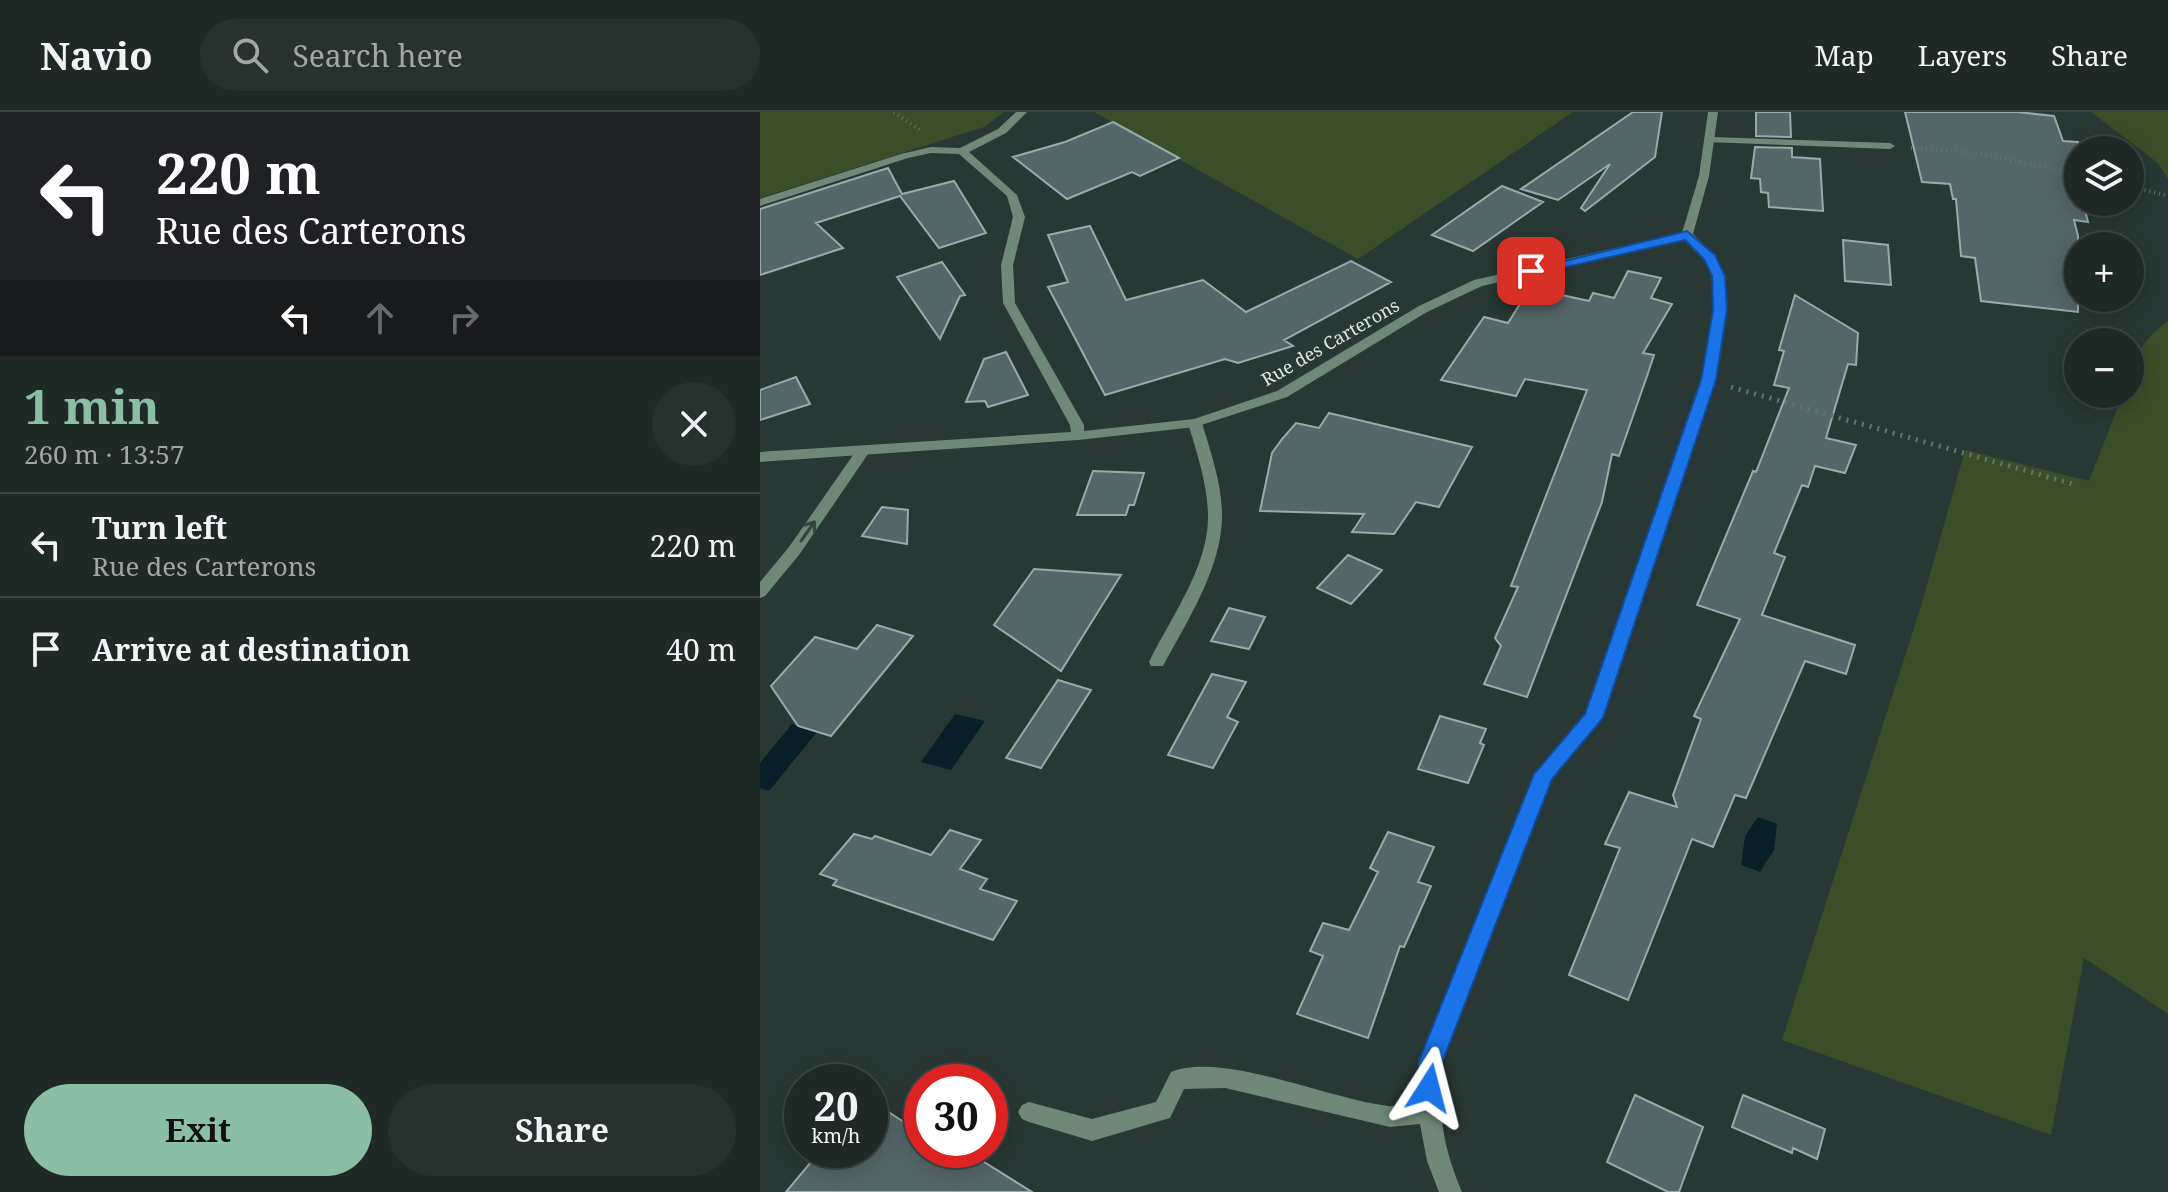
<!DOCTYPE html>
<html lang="en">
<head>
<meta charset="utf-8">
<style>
	body { margin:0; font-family:"Noto Serif",serif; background:#27322f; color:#f1f3f6; height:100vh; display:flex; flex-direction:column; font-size:30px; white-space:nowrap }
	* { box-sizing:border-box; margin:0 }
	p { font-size:26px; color:#a1a7a7 }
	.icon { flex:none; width:44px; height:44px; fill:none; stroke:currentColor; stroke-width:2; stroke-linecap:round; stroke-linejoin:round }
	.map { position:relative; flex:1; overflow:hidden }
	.panel { display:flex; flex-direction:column; background:#1f2a27; width:760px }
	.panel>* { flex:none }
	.top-card { background:#202124; color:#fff; overflow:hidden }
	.fabs { position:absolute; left:1304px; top:24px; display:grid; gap:16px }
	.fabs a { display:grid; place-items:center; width:80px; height:80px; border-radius:50%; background:#1f2a27; box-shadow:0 4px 20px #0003,0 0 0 2px #3c4644; font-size:40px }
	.speed { position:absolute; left:24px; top:952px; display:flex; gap:16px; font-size:40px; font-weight:700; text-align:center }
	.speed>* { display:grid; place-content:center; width:104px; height:104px; border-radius:50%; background:#1f2a27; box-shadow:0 4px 20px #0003,0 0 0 2px #3c4644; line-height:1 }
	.speed small { font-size:20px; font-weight:400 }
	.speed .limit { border:12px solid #d22; background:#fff; color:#111 }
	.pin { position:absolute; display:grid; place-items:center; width:68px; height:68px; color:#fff; margin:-34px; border-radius:16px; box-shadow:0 4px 12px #0006 }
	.me { position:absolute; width:88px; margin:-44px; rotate:9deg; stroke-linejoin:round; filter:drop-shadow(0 0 6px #0008) }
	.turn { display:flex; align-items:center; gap:28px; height:168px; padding:0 24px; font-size:36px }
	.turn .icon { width:104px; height:104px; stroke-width:2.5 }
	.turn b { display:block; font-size:56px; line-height:68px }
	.lanes { display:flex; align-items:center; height:76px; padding:0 24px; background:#0003; justify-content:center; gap:40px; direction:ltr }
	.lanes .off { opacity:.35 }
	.round { display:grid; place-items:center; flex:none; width:84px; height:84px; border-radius:42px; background:#27322f }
	.summary { display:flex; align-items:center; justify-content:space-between; height:136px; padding:0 24px }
	h1 { font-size:48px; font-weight:700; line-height:60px; color:#8abfa5 }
	.primary-button { display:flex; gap:16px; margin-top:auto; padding:16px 24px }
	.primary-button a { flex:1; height:92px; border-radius:48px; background:#8abfa5; color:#111; font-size:32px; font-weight:700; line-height:92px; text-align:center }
	.primary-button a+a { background:#27322f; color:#f1f3f6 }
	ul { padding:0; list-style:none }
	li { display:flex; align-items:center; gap:24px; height:104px; padding:0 24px; border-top:2px solid #3c4644 }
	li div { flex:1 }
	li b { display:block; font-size:30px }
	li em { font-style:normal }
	header { display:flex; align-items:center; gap:48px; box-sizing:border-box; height:112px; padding:0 40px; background:#1f2a27; border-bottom:2px solid #3c4644 }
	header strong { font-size:38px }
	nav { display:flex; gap:44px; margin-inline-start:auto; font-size:28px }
	.search { width:560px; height:72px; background:#27322f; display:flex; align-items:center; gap:20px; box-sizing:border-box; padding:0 28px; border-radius:44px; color:#a1a7a7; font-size:30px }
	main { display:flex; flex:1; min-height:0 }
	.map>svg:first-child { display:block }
	.green { fill:#3b4e27 }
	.water { fill:#091f27 }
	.building { fill:#556668; stroke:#98aaac; stroke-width:2 }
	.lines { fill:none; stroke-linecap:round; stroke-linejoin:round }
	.path-far1 { stroke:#667370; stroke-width:4; stroke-dasharray:1 4; stroke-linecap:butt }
	.path { stroke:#667370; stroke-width:5; stroke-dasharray:2 6; stroke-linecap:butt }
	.service { fill:#718878; fill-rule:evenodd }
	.minor { fill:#718878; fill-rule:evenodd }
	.oneway { stroke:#34443e }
	.route { fill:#1a73e8; stroke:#114b97; stroke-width:2 }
	.labels { text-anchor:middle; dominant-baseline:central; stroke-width:8; stroke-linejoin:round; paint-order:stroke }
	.far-street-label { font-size:18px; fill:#dde6e4; stroke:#293834 }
</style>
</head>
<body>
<header>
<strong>Navio</strong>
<div class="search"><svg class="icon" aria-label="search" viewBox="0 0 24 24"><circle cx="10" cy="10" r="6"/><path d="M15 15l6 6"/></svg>Search here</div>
<nav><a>Map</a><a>Layers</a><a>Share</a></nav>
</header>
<main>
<section class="panel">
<div class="top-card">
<div class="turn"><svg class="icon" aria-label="left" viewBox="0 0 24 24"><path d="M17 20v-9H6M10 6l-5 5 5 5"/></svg><div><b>220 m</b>Rue des Carterons</div></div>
<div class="lanes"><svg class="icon" aria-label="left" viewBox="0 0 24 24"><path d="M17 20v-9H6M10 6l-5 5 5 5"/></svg><svg class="icon off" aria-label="ahead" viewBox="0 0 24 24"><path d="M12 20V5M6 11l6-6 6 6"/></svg><svg class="icon off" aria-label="right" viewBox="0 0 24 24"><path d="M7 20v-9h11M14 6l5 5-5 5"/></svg></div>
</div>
<div class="summary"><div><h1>1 min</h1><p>260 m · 13:57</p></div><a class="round"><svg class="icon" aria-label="close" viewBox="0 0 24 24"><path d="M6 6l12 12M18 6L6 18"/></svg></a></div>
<ul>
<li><svg class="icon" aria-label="left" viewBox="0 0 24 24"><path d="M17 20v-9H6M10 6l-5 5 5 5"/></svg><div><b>Turn left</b><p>Rue des Carterons</p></div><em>220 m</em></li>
<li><svg class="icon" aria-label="arrive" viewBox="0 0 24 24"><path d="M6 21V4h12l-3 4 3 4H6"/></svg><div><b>Arrive at destination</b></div><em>40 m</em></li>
</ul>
<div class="primary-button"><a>Exit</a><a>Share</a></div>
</section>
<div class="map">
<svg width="1408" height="1080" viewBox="0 0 1408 1080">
	<rect width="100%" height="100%" fill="#293834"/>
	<path class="green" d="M0,0h244l-20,15 -224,71z
		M334,0h479l-215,147z
		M1331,0h77v67l-10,-16z
		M1408,209v693l-84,-56 -33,177 -269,-95 139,-434 44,-156 124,31 34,-87h7c0,-35 11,-52 38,-73z"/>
	<path class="water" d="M195,602l30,7 -34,49 -30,-8z
		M32,612l25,8 -48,59 -9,-3v-25z
		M998,705l19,7 -3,26 -14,22 -19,-7 4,-29z"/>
	<path class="building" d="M873,0h29l-7,45 -70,54 -4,-3 29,-44 -52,36 -37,-11z
		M996,0h34l1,25 -35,-1z
		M1145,0h112l37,4 9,25 15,1v60h5l5,20 -14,-2 4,16v76l-97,-11 -6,-43 -14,-2 -5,-57h-3l-3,-15 -28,-2z
		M353,10l66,36 -39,18 -8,-4 -65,27 -54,-42 52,-15z
		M995,35l37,1v9l28,2 3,52 -54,-4 -1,-14 -7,-1 -1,-13 -9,-1z
		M128,56l14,26 52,-13 32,52 -47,15 -39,-52 -84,27 27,25 -83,27v-66z
		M742,74l41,16 -70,49 -41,-16z
		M330,114l36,74 77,-20 43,32 105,-51 40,21 -107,58 9,6 -55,17 -13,-4 -120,36 -57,-108 20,-5 -20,-47z
		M1083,128l45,5 3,40 -46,-4z
		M182,150l23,33 -5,1 -20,43 -43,-62z
		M868,159l33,7 -10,20 21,6 -29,49 11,2 -7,21 -28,80 -7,-2 -10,48 -75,195 -43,-13 17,-38 -6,-8 23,-51 -7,-1 76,-196 -62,-11 -9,17 -75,-16 43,-63 24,6 22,-35 59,13 4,-8 21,5z
		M1035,183l63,38 -2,32 -8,-1 -22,74 30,7 -11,28 -30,-7 -7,21 -6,-2 -28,68 11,4 -23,58 93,30 -9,29 -41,-13 -59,137 -11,-3 -22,52 -21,-8 -64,161 -59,-25 51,-127 -15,-4 24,-52 48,15 -4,-12 28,-76 -7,-3 46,-97 -43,-14 56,-134 3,1 33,-84 -15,-3 10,-34 -5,-1z
		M246,240l22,43 -40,12 -3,-6 -19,1 18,-43z
		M36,265l14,27 -50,16v-30z
		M569,301l143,34 -33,60 -23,-5 -22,32 -42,-2 12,-18 -104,-3 12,-58 10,-14 14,-16 23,5z
		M333,359l51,2 -10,32h-5l-3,10h-49z
		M122,395l26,3 -1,34 -45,-8z
		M588,443l34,15 -31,34 -34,-16z
		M274,457l87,6 -60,96 -67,-46z
		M469,496l36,9 -16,32 -38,-8z
		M117,513l36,11 -82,100 -33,-10 -27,-40 44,-49 42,12z
		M452,562l34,8 -19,35 11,5 -25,46 -45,-13z
		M298,568l33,10 -50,78 -35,-10z
		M680,604l46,13 -6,14 4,2 -16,38 -50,-14z
		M190,718l31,10 -21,29 27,10 -7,10 37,12 -24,39 -160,-55 4,-5 -17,-6 34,-40 18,5 3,-3 56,19z
		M628,720l46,15 -16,35 13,4 -27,61 -4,-1 -32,92 -71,-24 26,-58 -13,-5 13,-28 26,7 29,-58 -8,-4z
		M875,983l68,32 -24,65h-11l-61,-30z
		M983,983l82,34 -8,30 -24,-11 -1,5 -60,-26z
		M127,999l35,23v16h43l67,42h-246l35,-42h49v-20z"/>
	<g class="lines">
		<path class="path-far1" d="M134,0l26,18
			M1151,36l68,5 99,21
			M1370,74l38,10"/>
		<path class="path" d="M971,275l342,97"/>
		<path class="service" d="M951,25l179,6 5,3 -5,3 -183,-7v-4z
			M435,307l7,4c10,33 24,73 19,108 -6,48 -36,94 -58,135h-12l-2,-4c20,-41 51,-83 58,-130 5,-35 -9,-75 -19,-109z
			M103,335l7,4 -2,3 -69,101 -34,41 -5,2v-16l29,-35 69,-99z"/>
		<path class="minor" d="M256,0h11l-21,21 -37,19 48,43 8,22 -12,48 2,38 69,122v6l110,-12 83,-28 142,-85 55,-26 208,-47 17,-57 9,-64h10l-9,64 -16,58 21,21 10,21 2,34 -11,70 -114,338 -50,60 -111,285c0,53 1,79 22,129h-23l-12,-31 -7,-37 -30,3 -165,-39 -41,1 -14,29 -78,23 -63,-19 -7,-3 -4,-7 4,-7 7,-3 63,17 64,-17 15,-30c51,-21 161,28 218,34 9,1 21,-1 30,-2l1,-41 115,-289 51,-59 115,-335 13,-70 -2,-34 -7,-18 -20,-19 -203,47 -55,26 -140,85 -92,30 -117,13 -318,22v-10l311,-20 -1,-7 -67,-122 -2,-38 12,-48 -6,-21 -48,-42 -28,-1 -23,5 -148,48v-7l141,-45 30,-7 29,1 38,-19z"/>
	</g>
	<defs><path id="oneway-shaft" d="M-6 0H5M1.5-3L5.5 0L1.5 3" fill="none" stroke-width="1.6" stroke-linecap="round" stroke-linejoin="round" transform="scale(2)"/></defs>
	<use class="oneway" href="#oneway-shaft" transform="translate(48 419) rotate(-55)"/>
	<path class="route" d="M927,119l28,24 10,21 2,34 -11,70 -113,338 -51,61 -110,284 -4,33 -9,4 -8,-4 -3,-33 116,-289 51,-60 116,-334 12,-70 -1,-34 -8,-17 -19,-19 -154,35 -7,-4z"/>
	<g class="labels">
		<g class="far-street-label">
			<text transform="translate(570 230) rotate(-30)">Rue des Carterons</text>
		</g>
	</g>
</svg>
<div class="fabs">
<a><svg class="icon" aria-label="layers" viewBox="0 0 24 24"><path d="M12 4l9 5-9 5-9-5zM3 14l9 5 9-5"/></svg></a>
<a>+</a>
<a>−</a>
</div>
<div class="speed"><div>20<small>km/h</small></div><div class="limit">30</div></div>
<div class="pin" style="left:771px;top:159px;background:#d93025"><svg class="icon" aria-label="arrive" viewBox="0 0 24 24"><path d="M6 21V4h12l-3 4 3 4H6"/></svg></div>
<svg class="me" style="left:669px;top:976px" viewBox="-20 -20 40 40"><path d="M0-17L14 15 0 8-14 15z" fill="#1a73e8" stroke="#fff" stroke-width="4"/></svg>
</div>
</main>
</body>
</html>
